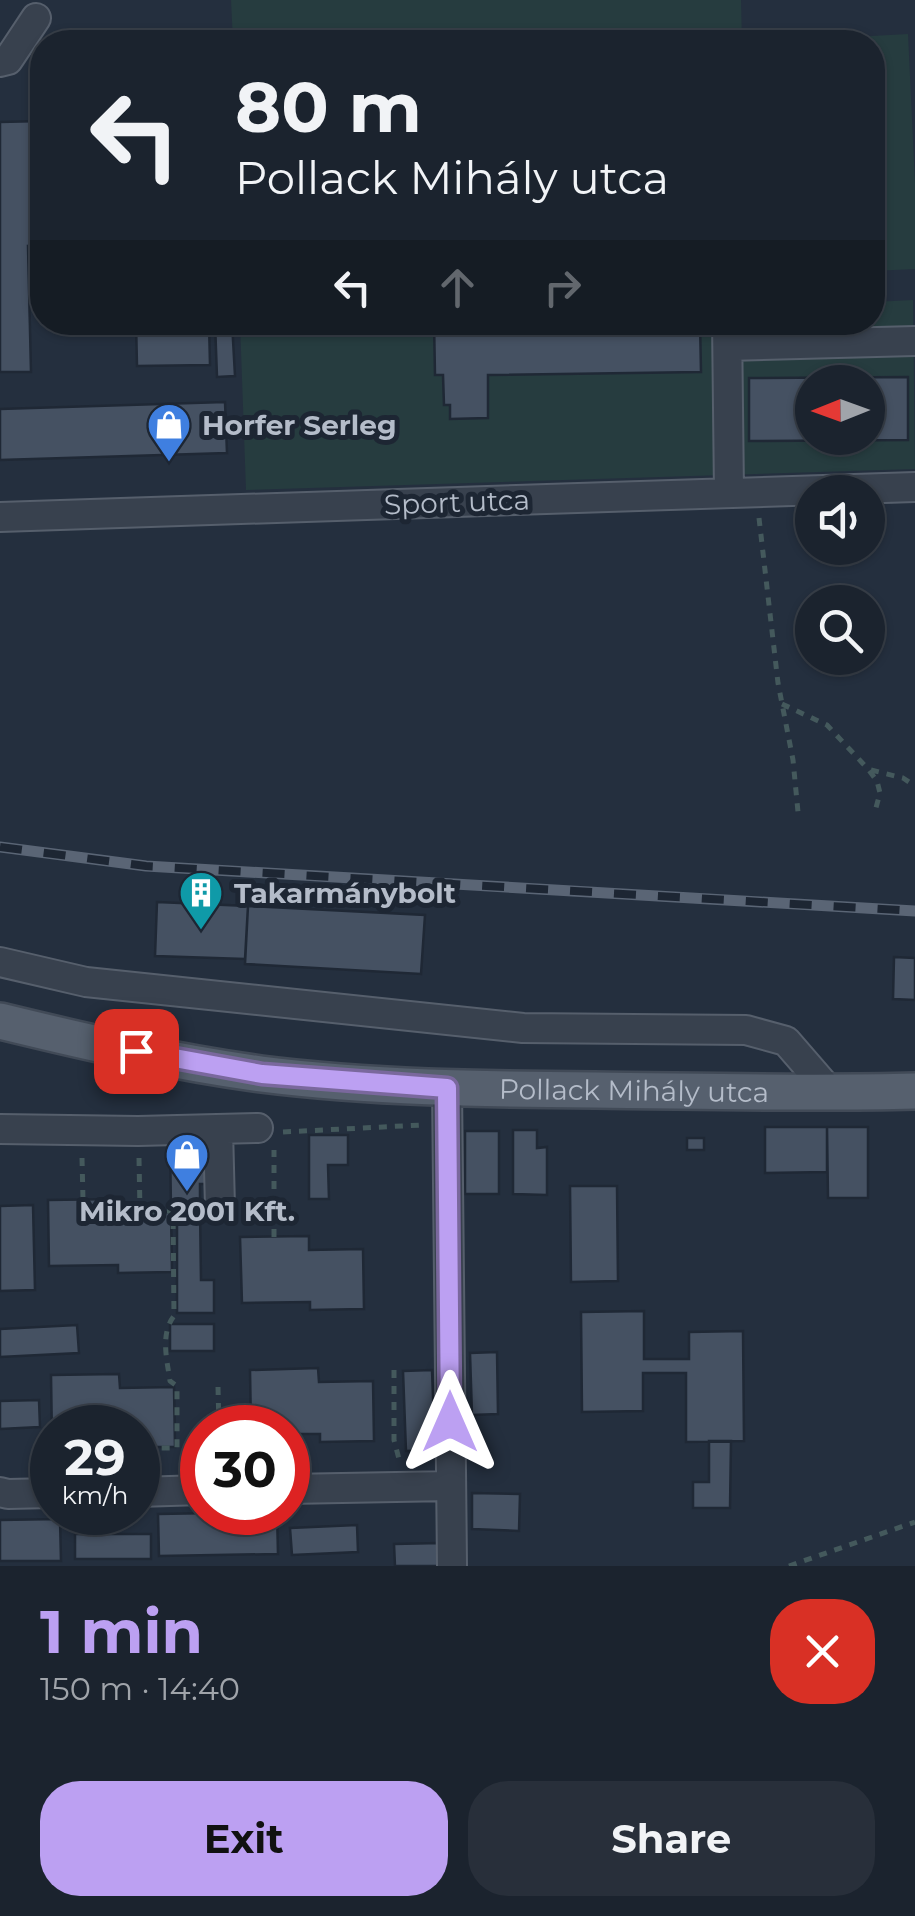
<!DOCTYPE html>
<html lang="en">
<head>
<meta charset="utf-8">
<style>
	body { margin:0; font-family:Montserrat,sans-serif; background:#282f3a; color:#f1f3f6; height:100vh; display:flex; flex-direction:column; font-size:38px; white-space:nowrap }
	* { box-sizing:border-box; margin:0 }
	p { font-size:32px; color:#a0a4aa }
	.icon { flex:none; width:55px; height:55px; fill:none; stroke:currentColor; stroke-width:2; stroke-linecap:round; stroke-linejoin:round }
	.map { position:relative; height:1566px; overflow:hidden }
	.drawer { display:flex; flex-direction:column; background:#1b232e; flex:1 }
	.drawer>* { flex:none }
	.banner { position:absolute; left:30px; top:30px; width:855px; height:305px; border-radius:40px; box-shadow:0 2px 8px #0004,0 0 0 2px #39404a; background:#1b232e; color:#f1f3f6; overflow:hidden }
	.needle { width:65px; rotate:269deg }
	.buttons { position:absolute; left:795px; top:365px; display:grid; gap:20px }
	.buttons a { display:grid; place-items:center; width:90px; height:90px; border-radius:50%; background:#1b232e; box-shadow:0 2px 8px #0004,0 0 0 2px #39404a; font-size:50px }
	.speed { position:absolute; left:30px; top:1405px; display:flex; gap:20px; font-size:50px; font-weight:700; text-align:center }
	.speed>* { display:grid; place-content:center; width:130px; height:130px; border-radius:50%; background:#1b232e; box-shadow:0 2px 8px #0004,0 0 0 2px #39404a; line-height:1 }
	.speed small { font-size:25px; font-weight:400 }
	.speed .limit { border:15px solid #d22; background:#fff; color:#111 }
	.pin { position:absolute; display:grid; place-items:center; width:85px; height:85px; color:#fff; margin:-42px; border-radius:20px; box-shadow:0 5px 15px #0006 }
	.me { position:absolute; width:110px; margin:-55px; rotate:0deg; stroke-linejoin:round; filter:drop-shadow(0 0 8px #0008) }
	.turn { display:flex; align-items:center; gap:35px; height:210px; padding:0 40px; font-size:45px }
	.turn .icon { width:130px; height:130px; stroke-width:2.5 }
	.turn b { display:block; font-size:70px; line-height:85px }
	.lanes { display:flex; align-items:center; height:95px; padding:0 40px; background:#0003; justify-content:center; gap:50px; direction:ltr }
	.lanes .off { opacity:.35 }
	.round { display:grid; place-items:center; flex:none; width:105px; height:105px; border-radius:40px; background:#282f3a }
	.headline { display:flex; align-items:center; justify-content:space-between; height:170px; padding:0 40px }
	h1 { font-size:60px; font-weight:700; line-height:75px; color:#bca0f2 }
	.button { display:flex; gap:20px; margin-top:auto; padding:20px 40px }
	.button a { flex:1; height:115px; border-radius:40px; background:#bca0f2; color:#111; font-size:40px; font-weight:700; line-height:115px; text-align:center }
	.button a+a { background:#282f3a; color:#f1f3f6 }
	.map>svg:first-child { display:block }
	.green { fill:#263c3f; fill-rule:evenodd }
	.building { fill:#455162; stroke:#1f2835; stroke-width:2.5; fill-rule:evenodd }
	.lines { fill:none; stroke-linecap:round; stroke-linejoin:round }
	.minor-casing { stroke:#565f6c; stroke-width:32 }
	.major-casing { stroke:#414a57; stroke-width:40 }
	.path { stroke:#44595c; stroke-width:5; stroke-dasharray:8 8; stroke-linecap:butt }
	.minor { stroke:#38414e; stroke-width:28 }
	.major { stroke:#56606e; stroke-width:35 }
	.rail-casing { stroke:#5a6575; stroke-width:11 }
	.rail { stroke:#1d2633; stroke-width:8; stroke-dasharray:22; stroke-linecap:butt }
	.route-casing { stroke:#7a689d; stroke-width:25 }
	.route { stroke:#bca0f2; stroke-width:18 }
	.labels { text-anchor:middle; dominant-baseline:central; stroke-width:10; stroke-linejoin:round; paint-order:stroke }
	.poi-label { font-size:28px; font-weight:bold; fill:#b4bcc9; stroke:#1d2633; text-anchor:start }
	.street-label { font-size:28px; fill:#b4bcc9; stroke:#1d2633 }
</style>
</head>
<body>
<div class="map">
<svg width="915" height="1566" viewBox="0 0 915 1566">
	<rect width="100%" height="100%" fill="#242f3e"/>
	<path class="green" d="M231,0h510l1,42h-509z
		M908,34l7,149v86l-42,2 -1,-229h-55v-3z
		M913,300l2,169 -669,21 -6,-167 632,-1 1,-20zM812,382h56v56h-56z"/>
	<path class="building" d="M42,121v124l-14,1 3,126h-31v-250z
		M136,322h73l1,43 -73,1z
		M215,322h17l3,54 -18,1z
		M434,322h266l1,50 -213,3v43l-38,1v-14h-6l-1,-30h-8z
		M908,377v63l-159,1v-63zM812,382h56v56h-56z
		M225,402l2,51 -227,7v-51z
		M157,902l91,4 -3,53 -90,-3z
		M248,906l177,9 -4,59 -176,-10z
		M894,957l21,1v42l-22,-1z
		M765,1127h62v45l-62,1z
		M827,1127h41v71h-40z
		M513,1130h24v18l10,-1v48l-34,-1z
		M465,1131h34v63h-34z
		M309,1135h39v30h-20l1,34h-20z
		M687,1138h17v12h-17z
		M170,1142h41v42h-11v25l-29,1z
		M570,1186h47l1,95 -47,1z
		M116,1199l1,14 54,-1 1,60 -54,1v-8l-69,1 -1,-66z
		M33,1205l2,85 -35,1v-85z
		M177,1209h23l1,71h13v33h-37z
		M309,1236v14l54,-1 1,60 -54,1v-8l-68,1 -2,-66z
		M644,1311v48h45v-27l54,-1 1,110 -58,1v-69h-43v38l-61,1 -1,-100z
		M170,1324h44v27h-44z
		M77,1325l2,28 -79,4v-28z
		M497,1352l1,62 -26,1 -2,-62z
		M318,1368l1,14 54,-1 1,60 -54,1v-8h-32v-6h-37l-1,-58z
		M432,1370l3,80 -29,1 -3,-80z
		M119,1374l1,14 54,-1 1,60h-37v-19h-86v12l-1,-65z
		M39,1400l1,27 -40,2v-28z
		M709,1441h22l-1,67h-37v-26h16z
		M472,1493l48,1 -1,37 -47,-2z
		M277,1512l1,42 -119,2 -1,-42z
		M60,1519l1,42h-61v-41z
		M357,1525l1,27 -66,3 -2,-27z
		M75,1534h76v25h-76z
		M440,1543v23h-45l-1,-22z"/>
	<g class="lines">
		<defs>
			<path id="minor" d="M0,62l8,-2 28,-42
				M727,322l2,171
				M728,346l187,-5
				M0,517l915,-30
				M0,962l86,20 437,46 223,2 40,11 45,52
				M447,1088l5,478
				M0,1129l138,2 120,-3
				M218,1129l2,78
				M288,1489l162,-3
				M0,1492l8,2 44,-1
				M138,1492l64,-2"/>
			<g id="major">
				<path id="s1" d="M0,1021c86,21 173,41 261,53 111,14 223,15 334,16 107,1 213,4 320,1"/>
			</g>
		</defs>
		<use href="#minor" class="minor-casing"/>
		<use href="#major" class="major-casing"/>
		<path class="path" d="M759,518l19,165 15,77 5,52
			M782,704l45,21 41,44 9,12 3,12 -6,22
			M871,770l32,8 12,8
			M283,1132l139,-7
			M82,1158l1,42
			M139,1158l1,53h33l1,105c-14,18 -7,44 -4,65l7,5v62h-33l1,17
			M274,1237v-87
			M394,1370v70l5,19
			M218,1387l1,41
			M789,1566l126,-44"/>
		<use href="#minor" class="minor"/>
		<use href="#major" class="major"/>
		<defs>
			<path id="rail" d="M0,847l146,19 769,45"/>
		</defs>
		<use href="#rail" class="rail-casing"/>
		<use href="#rail" class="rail"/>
	</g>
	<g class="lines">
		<defs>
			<path id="route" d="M136,1051l126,23 185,14 3,334"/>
		</defs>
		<use href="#route" class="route-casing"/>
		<use href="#route" class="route"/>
	</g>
	<defs>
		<symbol id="shop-pin" viewBox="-11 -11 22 30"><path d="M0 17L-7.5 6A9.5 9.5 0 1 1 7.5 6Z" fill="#3f7fe0" stroke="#1d2633"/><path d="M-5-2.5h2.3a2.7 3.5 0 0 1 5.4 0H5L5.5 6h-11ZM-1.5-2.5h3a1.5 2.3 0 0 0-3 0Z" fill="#fff"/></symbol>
		<symbol id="building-pin" viewBox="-11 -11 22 30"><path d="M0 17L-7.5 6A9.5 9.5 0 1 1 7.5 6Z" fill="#0f9aa8" stroke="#1d2633"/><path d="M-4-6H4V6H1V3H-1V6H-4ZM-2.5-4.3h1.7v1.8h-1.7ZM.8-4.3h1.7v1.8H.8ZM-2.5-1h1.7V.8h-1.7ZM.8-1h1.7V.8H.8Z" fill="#fff"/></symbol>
	</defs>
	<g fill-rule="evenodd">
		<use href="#shop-pin" x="144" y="400" width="50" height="68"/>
		<use href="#building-pin" x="176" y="868" width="50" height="68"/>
		<use href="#shop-pin" x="162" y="1130" width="50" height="68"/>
	</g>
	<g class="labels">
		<g class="poi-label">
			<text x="202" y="425">Horfer Serleg</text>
			<text x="234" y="893">Takarmánybolt</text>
			<text x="187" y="1211" text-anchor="middle">Mikro 2001 Kft.</text>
		</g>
		<g class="street-label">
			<text transform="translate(457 502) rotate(-2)">Sport utca</text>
			<text stroke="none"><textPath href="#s1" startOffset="640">Pollack Mihály utca</textPath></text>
		</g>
	</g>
</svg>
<div class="buttons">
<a><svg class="needle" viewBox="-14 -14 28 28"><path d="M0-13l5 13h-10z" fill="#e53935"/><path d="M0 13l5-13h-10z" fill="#a0a4aa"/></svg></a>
<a><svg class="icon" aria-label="sound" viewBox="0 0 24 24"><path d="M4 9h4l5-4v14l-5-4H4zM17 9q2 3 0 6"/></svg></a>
<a><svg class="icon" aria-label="search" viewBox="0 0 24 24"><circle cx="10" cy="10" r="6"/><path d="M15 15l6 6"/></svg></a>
</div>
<div class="speed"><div>29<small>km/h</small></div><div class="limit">30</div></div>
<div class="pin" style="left:136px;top:1051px;background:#d93025"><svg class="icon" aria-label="arrive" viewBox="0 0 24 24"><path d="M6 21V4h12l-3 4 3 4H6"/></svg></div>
<svg class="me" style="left:450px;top:1422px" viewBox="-20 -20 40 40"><path d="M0-17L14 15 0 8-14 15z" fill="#bca0f2" stroke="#fff" stroke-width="4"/></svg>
<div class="banner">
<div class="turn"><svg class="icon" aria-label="left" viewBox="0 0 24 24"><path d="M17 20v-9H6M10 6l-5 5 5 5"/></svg><div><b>80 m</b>Pollack Mihály utca</div></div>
<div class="lanes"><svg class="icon" aria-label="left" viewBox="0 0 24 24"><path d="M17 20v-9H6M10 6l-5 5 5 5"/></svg><svg class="icon off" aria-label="ahead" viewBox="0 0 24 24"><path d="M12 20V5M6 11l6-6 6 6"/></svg><svg class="icon off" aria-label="right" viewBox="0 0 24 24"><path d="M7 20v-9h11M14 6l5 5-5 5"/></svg></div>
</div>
</div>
<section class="drawer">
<div class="headline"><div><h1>1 min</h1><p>150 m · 14:40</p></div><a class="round" style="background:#d93025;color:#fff"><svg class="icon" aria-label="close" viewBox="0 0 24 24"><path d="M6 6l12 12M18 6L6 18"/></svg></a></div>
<div class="button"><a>Exit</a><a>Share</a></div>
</section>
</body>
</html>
